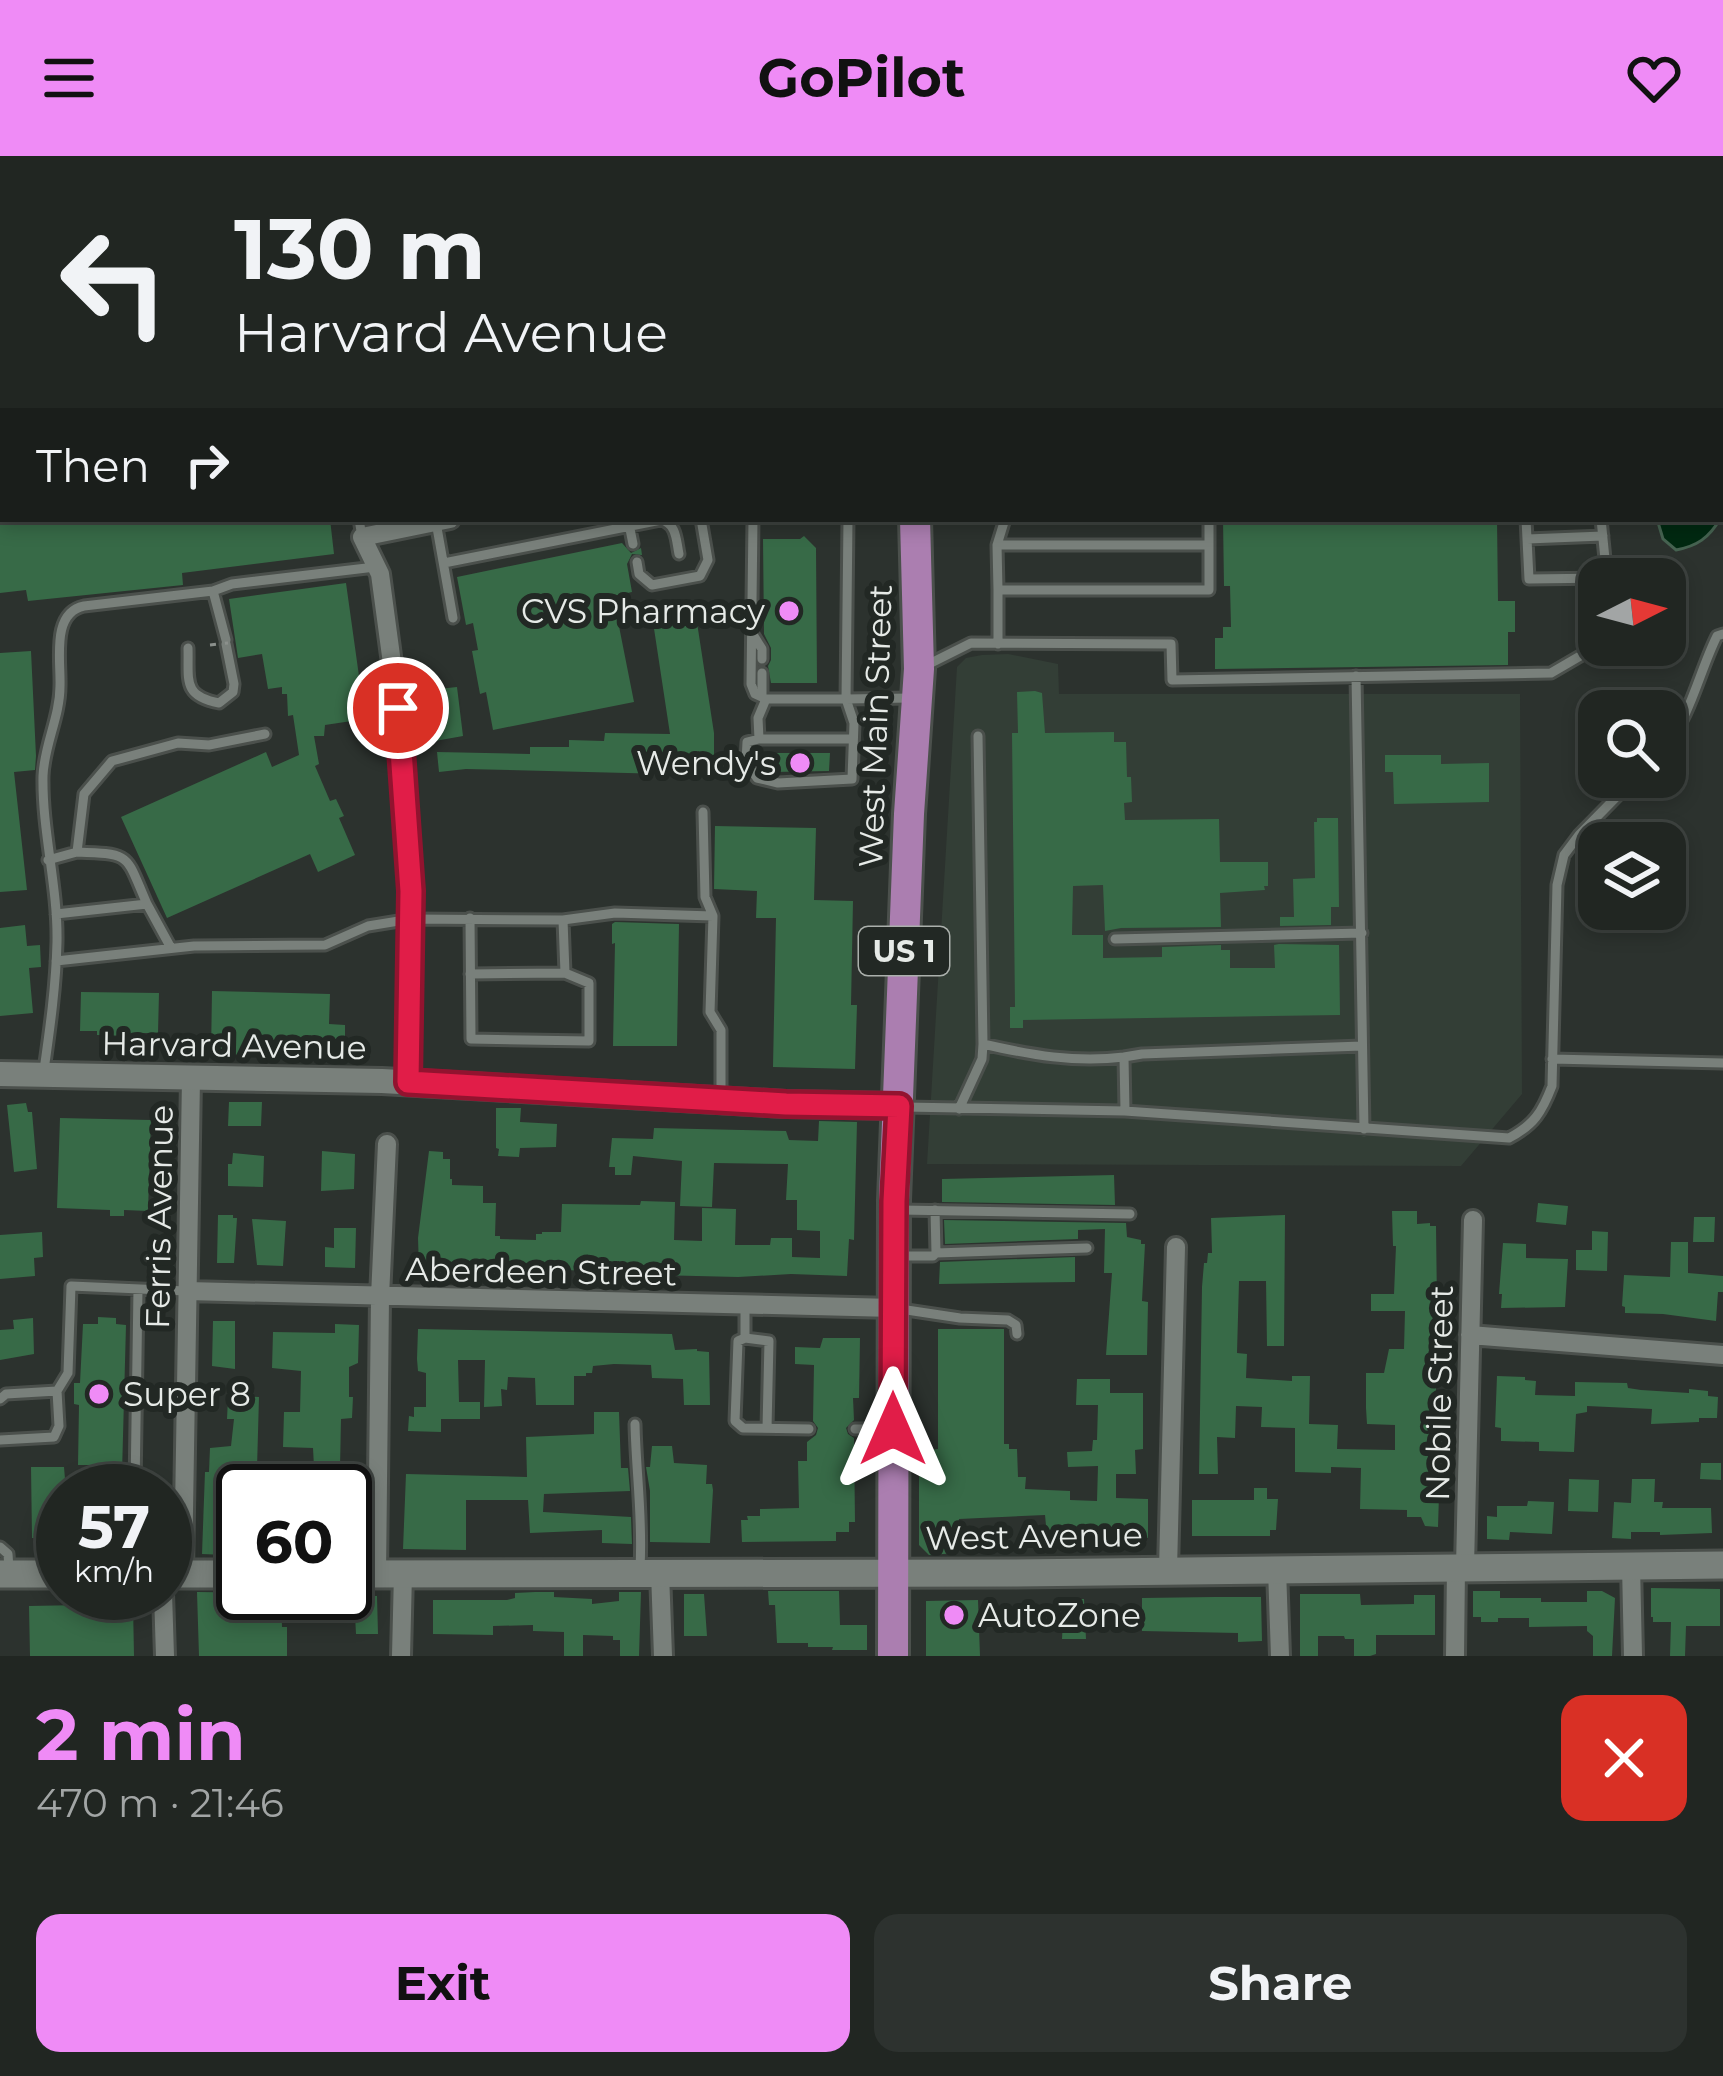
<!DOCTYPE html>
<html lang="en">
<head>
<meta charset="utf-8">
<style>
	body { margin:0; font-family:Montserrat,sans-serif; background:#2d322f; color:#f1f3f6; height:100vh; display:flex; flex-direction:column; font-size:45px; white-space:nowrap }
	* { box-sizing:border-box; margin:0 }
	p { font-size:39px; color:#a2a5a5 }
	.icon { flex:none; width:66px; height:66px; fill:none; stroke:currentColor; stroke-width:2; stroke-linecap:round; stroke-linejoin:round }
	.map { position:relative; height:1500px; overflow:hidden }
	.panel { display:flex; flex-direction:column; background:#212622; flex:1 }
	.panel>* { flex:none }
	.banner { position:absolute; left:0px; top:0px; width:1725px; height:366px; box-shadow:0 6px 18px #0003,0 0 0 3px #3e4340; background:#212622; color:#f1f3f6; overflow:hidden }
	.needle { width:78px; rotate:84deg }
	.controls { position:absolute; left:1578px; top:402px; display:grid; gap:24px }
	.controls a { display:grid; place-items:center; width:108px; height:108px; border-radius:24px; background:#212622; box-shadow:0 6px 18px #0003,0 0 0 3px #3e4340; font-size:60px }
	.speed { position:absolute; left:36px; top:1308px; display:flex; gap:24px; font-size:60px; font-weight:700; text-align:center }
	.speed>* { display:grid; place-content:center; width:156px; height:156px; border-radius:50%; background:#212622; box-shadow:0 6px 18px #0003,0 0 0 3px #3e4340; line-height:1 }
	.speed small { font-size:30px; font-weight:400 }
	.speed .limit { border:6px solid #111; border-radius:18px; background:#fff; color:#111 }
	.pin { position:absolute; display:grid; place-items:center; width:102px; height:102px; color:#fff; margin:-51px; border:6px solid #fff; border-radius:50%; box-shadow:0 3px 12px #0007 }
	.me { position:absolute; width:132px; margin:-66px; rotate:0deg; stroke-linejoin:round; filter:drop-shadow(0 0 9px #0008) }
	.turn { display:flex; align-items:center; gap:42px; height:252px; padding:0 36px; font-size:54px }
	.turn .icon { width:156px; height:156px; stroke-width:2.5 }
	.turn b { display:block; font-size:84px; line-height:102px }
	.then { display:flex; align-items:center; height:114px; padding:0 36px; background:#0003; gap:24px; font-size:45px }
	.round { display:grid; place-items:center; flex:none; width:126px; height:126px; border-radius:24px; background:#2d322f }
	.head { display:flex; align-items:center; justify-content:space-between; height:204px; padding:0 36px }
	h1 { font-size:72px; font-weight:700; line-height:90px; color:#ef8bf6 }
	.action { display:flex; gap:24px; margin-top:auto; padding:24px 36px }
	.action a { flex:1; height:138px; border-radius:24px; background:#ef8bf6; color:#111; font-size:48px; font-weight:700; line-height:138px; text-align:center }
	.action a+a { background:#2d322f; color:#f1f3f6 }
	header { display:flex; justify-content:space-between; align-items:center; height:156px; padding:0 36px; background:#ef8bf6; color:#111; font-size:54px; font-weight:700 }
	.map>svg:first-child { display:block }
	.built { fill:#333e36 }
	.water { fill:#012911; stroke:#466351; stroke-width:3 }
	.building { fill:#376a47 }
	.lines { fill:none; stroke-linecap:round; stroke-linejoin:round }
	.service-casing { stroke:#4b504c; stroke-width:15 }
	.minor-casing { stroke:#4b504c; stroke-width:24 }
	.tertiary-casing { stroke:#4b504c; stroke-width:30 }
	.secondary-casing { stroke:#4b504c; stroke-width:33 }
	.primary-casing { stroke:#4b504c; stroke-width:36 }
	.service { stroke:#79807b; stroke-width:9 }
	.minor { stroke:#79807b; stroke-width:18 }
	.tertiary { stroke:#79807b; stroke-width:24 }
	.secondary { stroke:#79807b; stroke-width:27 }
	.primary { stroke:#ab7eb0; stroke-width:30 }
	.path-bridge { stroke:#8b908c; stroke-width:3; stroke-dasharray:6 9; stroke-linecap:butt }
	.route-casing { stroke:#92132f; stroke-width:30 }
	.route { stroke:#e11d48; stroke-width:21 }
	.poi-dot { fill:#ef8bf6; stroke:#222824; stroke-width:4.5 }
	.labels { text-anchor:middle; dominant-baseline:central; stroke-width:12; stroke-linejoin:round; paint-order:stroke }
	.shield { fill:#222824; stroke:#abb0ac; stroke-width:3 }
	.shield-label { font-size:30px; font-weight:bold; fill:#e6eae7 }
	.poi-label { font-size:33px; fill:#e6eae7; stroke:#222824; text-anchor:end }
	.street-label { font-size:33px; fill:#e6eae7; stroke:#222824 }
</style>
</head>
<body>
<header><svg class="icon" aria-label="menu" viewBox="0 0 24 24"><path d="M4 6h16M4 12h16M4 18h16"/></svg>GoPilot<svg class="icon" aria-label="heart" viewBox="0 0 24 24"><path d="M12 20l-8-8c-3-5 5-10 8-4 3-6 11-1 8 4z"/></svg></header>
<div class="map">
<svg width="1723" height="1500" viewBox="0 0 1723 1500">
	<rect width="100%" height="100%" fill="#2c322e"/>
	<path class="built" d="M285,0h528l1,3h-528z
		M1008,498l50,10 1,30h461l2,400 -61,72 -534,-2 30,-497 9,-9 16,-3z"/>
	<path class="water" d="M1657,363h63c-11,19 -23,27 -44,31l-13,-11z"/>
	<path class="building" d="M0,363h330l4,35 -152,19 1,12 -155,16 -2,-11 -26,3z
		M1223,363h274l1,82h17v31h-7v33l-293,4v-31h8v-11h8l-1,-41h-6z
		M804,380l12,12 1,135h-46l-3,-17 3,-6v-12l-7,-14 -1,-95h37z
		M622,387l9,10 10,-5 1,7 -10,-1 -5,10 5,28 -19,4 21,106 -141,28 -7,-38 -6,2 -8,-43 6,-1 -5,-27 -7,2 -9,-48z
		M346,427l19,136 -40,6 -1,11h-10l5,28 -4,2 15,35 6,-2 8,17 -5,2 16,37 -37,17 -8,-18 -143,64 -46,-101 145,-65 6,15 27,-12 -6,-40 -5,1 -1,-22h-5v-7l-14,2 -6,-35 -24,4 -9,-59z
		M692,456l4,4 18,117v35l-8,7 -240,-6 -27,3 -2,-20 93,2v-7h39v-7l35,1 1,-8 65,1 -17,-112 4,-5z
		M31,495l5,105 -1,14 -21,2 13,118 -27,2v-239z
		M457,531l6,49 -28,5 -6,-51z
		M1035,535l7,2 3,40 69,-1v10h12l1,35h4l1,25 -8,1 1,17 94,-1 1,43h48v24h-4l1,4 -45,3 1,34 -100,1 -16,3 -2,-46 -30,1 -1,49h31v23l59,-1v-10l59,-2v5h9v18h45l-1,-23 5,-1 60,1 1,70 -317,5v8h-13v-21h5l-3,-274h6l-1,-41z
		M771,597h59l-1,18 -57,1z
		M1385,599h56v9l48,-1v39l-95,2 -1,-32h-8z
		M1317,662h21l1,89h-8v18l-51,1v-9h14l-1,-38 22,-1 -1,-56h3z
		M715,670l101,2 -2,72 39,1 -2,104h6l-2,64 -82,-2 3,-149h-20l1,-27 -43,-2z
		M615,766l64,2 -2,122h-64l2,-103 -3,1v-20z
		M25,769l2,21 13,-1 1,22 -12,1 4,45 -33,3v-88z
		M212,835l118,3 -1,30 16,1v27h-17v5l-117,-3z
		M81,836l78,1 -1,40h-25v3l-36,-1v-4h-17z
		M229,946h33l-1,24h-33z
		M26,947l2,9h4l5,57 -23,3 -7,-67z
		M496,952h25l-1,14 37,2 -1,23 -36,1 -1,9 -21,-1 1,-7 -3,-1z
		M60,962l91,2 -3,91 -24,-1v6h-14v-6l-53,-2z
		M819,965l38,1 -3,118 -5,-1 -2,37 -56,-2 -53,3 -124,-3v-3l-195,-3 -1,-30 11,-87 14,1v7h7v20h2v6l31,1v17h13l-1,33h5v3l36,1v-6h6v-2h19l1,-28 78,1 1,-4 34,1 -1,38 28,1v-33l34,1 -1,36h35l1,-7h21v19l28,1v-27l-23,-1v-30h-11l2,-36 -74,-1 -2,44 -32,-1 2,-45 -49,-5 -2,19h-16v-8h-6l3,-29 41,1 1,-11 132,3 3,9 29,1z
		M322,995l33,3 -1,35 -33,2z
		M233,997l31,3 -1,31 -35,-1v-22h4z
		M1114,1019l1,30 -173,-3v-23z
		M1538,1047l30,3 -2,19 -30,-3z
		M1392,1055h25v13l13,-1v3h6l1,79h2l-8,81h5v21l-6,-1 4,38h-5l-1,51h11l-1,32 -13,-1 -4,-9h-14v-7l-47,-1 1,-41 -30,-1v6l-36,-1v-44l-34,-1 1,-20 -26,-1 -1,32 -18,-1 1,37h-19l3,-187 2,-24h3l1,-10h4l-1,-35 74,-3 -1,131h-17l-1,-65h-27l-2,72 10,1 -1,24 46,3v-5h18l-1,48 29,1 -1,24 58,1v-25l-28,-1 -1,-16v-35h18l5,-24h15l1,-38h-34v-17h23l2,-48h-3z
		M218,1059h15v3h4l-3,45h-17z
		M1694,1061h21l-1,25h-21z
		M252,1063l34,2 -3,45 -26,-1z
		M944,1064l182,3 1,14 14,3v4h4l-3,57 6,1 -1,53h-41l6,-82h-8l1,-44 -27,1v9l-133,5z
		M334,1072h22l-1,40 -30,-1v-20l9,1z
		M1592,1075l16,1 -1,39 -31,-1v-20h16z
		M42,1076l1,25 -9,1 1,18 -35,3v-44z
		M1671,1086h17v31l35,3v16h-5l-2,29 -53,-7 -38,-1v-6l-3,-1 2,-31 46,2z
		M1503,1087l23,1v14l42,1 -3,48 -64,1 1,-14h-3z
		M1075,1101v25l-136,2 1,-22z
		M98,1161l18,1v6l10,1 -4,148 -29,-1v-7h-15l1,-60 -5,-1v-21h6l3,-59h15z
		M33,1162l1,36 -34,6v-30l14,-1 -1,-9z
		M213,1165h22v48l-23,-3z
		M335,1168l24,1 -1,38 -9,4v30h4l-1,21 -11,1 -1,49 -26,-1 -1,-19 -30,-1 1,-35h16l1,-41 -29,-3 1,-36 62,1z
		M418,1173l254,5 3,16 22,-1v2l12,1 1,53h-26l-1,-26 -31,-1 -1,-13 -37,-1 -21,2 -1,7h-6v3h-12v29h-38l-1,-27 -27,-1 -1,13 -6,-1 1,17 -18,1 1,-47h-27l1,42h21v17h-39v13l-33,-1 1,-15 5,1v-10h12v-34l-8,-2 -1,-12z
		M938,1173h66v115h5v5h8l1,28h8l-1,12 45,2v9l27,1 1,-35 -30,1 -1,-15 25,-1 1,-11h4l1,-35h-22l1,-26h33v14h33v56l-8,1 1,24h-20v24l32,1v39l-61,-1v-5l-27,-1v5h-13l-2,-21 -86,4 -2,34 -28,2 -10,-10v-94l19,-2z
		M823,1182h37l-1,60h-6l1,22 -8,8 2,6 6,4 1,84h-6v10h-13v9l-94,1 -1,-22h7l-1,-4h13v-7l39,-1 -1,-47h9v-19l9,-7 2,-7 -5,-7 1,-56 -19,-1v-17l25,1z
		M1497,1220l28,1v3l11,1 -1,14 40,1v-14l52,1 1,5 13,2 48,3v-4l19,2v5l10,1 -1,21h-18v4l-48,2 1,-15 -65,-3v6l-11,2 -2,38 -35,-1v-9l-38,-1v-13l-6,-1z
		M234,1240l25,1 -2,71h-17l-2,24 -10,-1 -2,64 -24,-1 3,-82h4l1,-24 21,-2 3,-27h-7l1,-21z
		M594,1256h25l2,56h7l2,23 -86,3 -1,18 88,5 1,27 -30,-1v-13l-72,3 -2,-33h-62v50l-63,-1 3,-75 121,3 -1,-40 68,-3z
		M652,1290h20l2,17 33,2 -1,19h6l1,6 -3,53 -60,-1v-51l-4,-24h4z
		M1701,1307h20v17l-21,-1z
		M31,1311h33l2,24h-3v47h-31z
		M1569,1323l30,1 -1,32 -30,-1z
		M1632,1323h23l-1,23h9l-1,6h49l1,25 -52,2v-3h-29v7l-19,-1 2,-36 17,1z
		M1254,1332h13v11h11l-2,31h-6v6h-78v-36h62z
		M1528,1345l26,1 -2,32 -42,-2 -1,8 -22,-1v-23l10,1v-11h30z
		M1651,1432l69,1v37h-34l-1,30h-15l1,-34h-18v-5h-2z
		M768,1435h71l1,34h27v25h-35l1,-3h-25v-4h-31l-2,-38h-6z
		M1473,1435h27v7h41v4h46v-11h15l13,7 -3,58h-19v-20l-6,-5v-5l-58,1v-9h-31v4h-17v-5h-8z
		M197,1436l84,1 1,34h5v29h-88z
		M535,1436h19v5l38,2v5l27,-3v-9h22l-2,64h-19v-16h-7v-4l-30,-1v21h-19v-24l-31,-1v-6l-40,1v9l-60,-1v-34h74l8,-2v-5z
		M684,1438h20l3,42h-23z
		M1300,1438h60l1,11 53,-1v-9h21v40h-59v19l-6,2h-16v-17h-9l-1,-3h-26v20h-18z
		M354,1440h23l1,38h-22z
		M1214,1441h47l1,44 -24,1v-9l-96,-2v-33z
		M1064,1443h20l2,40h-24z
		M978,1444l2,56h-54v-55z
		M133,1448l1,52h-104l-1,-50z"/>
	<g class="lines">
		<defs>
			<path id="service" d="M279,0v3
				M613,0l1,3
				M651,0l2,3
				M968,0l1,3
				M1018,0l1,3
				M1208,0l1,3
				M694,3l14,-3
				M871,3l13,-3
				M0,69h3
				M0,234l3,1
				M359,363l3,18
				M628,363l5,25
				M753,363l-2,165 4,10 11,5h80l8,24 -2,56 -74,4 -21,-5 -11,-16 1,-20 12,-3h94
				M848,363l-2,180 65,-1
				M1526,363l3,60 78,-1
				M1601,363l6,60
				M436,366l17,96
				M1527,383l76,-3
				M997,389l8,-26
				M637,406l2,12 13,11 48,-9 8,-16 -7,-41
				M444,407l217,-43c16,4 15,20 18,34
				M998,434l-1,-45h212
				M213,435l13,49
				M752,477l10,16v10
				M998,488v-54h211v-71
				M188,492c1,32 -6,48 31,55l14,-11 1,-8 -8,-40
				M925,510l46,-23 200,1 1,36 379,-7 48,-28
				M1356,520l8,453
				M762,541v-24
				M759,583l-1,-21 8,-19
				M1665,590c26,-30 34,-74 52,-110l6,-2
				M703,656l2,85 8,19 -3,96 11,18v65
				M77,696c56,2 48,2 70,52
				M48,704l29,-8 7,-58 28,-33 66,-18 31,2 56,-11
				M56,758l91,-10 24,44
				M563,764l52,-7 98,3
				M1115,783l247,-6
				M56,805l138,-15 131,-1 43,-19 43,-7 152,1 2,53 24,10v58l-118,-2 -1,-121
				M470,818l95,-1
				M983,888c48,11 92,19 141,13l1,54
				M1124,901l18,-3 220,-8
				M1552,903l171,4
				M44,914c6,-42 12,-85 13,-128 1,-56 -15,-110 -14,-166 1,-31 17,-59 17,-90 1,-26 -9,-73 24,-80l129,-15 19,-7 143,-17
				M904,951l221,4 384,27c25,-13 33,-26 43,-52l5,-201 7,-30 15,-20 57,-58
				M959,953l23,-50 1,-15 -5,-308
				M900,1054l230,4
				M936,1097l151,-5
				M902,1100h31l3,-3 -1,-43
				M745,1149v33l-7,3 -3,80 8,7 66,1
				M900,1153l60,9 48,2 8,5 1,9
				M745,1182l24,3 -2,87
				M0,1243l6,-5 51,-3
				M635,1268c1,48 8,95 5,143
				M855,1273h33
				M0,1284l54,-3 5,-11 -2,-35 11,-18 3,-87 115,5
				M135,1333l3,-200
				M0,1391l8,7 1,15"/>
			<path id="minor" d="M1696,0l1,3
				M1175,3l14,-3
				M1722,104l1,4
				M408,926l4,-122 -8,-184 -6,-68 -18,-134 -18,-37 88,-18
				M187,1135l707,17
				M1470,1179l253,20
				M1631,1409l2,91
				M1465,1411l8,-347
				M1277,1413l3,87
				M1168,1414l8,-323
				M660,1416l3,84
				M183,1418l8,-496
				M377,1418l3,-277 7,-153
				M163,1437l2,63
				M401,1500l2,-83
				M1455,1500l1,-89"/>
			<path id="tertiary" d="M0,918l382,7 404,23 113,2"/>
			<path id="secondary" d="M0,1418h63
				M165,1418h78
				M345,1418l670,-1 708,-8"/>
			<path id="primary" d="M841,0l1,3
				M893,1500l1,-456 15,-386 10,-145 -4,-150"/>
		</defs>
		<use href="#service" class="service-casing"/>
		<use href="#minor" class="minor-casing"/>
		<use href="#tertiary" class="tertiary-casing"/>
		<use href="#secondary" class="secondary-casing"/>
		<use href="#primary" class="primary-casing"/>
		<use href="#service" class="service"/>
		<use href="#minor" class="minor"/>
		<use href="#tertiary" class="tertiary"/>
		<use href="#secondary" class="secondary"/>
		<use href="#primary" class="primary"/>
		<path class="path-bridge" d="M210,489l18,-2"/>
	</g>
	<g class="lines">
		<defs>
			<path id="route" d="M398,552l13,183 -3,191 378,22 113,2 -5,95 -1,228"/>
		</defs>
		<use href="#route" class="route-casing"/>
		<use href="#route" class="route"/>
	</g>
	<g class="poi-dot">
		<circle cx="789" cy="455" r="12"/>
		<circle cx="800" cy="607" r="12"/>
		<circle cx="99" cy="1238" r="12"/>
		<circle cx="954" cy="1459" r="12"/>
	</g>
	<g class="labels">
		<rect class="shield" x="859" y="771" width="90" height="48" rx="9"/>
		<g class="shield-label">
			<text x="904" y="795">US 1</text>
		</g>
		<g class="poi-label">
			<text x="765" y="455">CVS Pharmacy</text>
			<text x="776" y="607">Wendy's</text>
			<text x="123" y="1238" text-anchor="start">Super 8</text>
			<text x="978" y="1459" text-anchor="start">AutoZone</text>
		</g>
		<g class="street-label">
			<text transform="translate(875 570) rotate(-88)">West Main Street</text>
			<text transform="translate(234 889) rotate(1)">Harvard Avenue</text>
			<text transform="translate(159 1061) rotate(-89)">Ferris Avenue</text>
			<text transform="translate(541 1115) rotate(1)">Aberdeen Street</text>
			<text transform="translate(1439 1237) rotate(-89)">Nobile Street</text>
			<text transform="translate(1034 1380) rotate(-1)">West Avenue</text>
		</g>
	</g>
</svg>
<div class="controls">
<a><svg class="needle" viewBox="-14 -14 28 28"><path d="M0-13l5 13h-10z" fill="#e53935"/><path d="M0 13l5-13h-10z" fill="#a2a5a5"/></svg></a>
<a><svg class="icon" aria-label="search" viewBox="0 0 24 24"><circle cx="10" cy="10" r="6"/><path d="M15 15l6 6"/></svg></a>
<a><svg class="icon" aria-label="layers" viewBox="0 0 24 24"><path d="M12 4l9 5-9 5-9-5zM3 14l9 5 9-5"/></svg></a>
</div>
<div class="speed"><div>57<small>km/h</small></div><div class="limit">60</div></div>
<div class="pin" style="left:398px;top:552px;background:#d93025"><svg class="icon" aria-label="arrive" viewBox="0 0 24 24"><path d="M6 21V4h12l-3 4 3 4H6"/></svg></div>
<svg class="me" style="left:893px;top:1273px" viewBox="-20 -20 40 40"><path d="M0-17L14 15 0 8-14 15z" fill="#e11d48" stroke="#fff" stroke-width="4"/></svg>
<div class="banner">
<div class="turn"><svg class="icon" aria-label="left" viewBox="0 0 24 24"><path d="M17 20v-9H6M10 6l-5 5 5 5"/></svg><div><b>130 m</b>Harvard Avenue</div></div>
<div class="then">Then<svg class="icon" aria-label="right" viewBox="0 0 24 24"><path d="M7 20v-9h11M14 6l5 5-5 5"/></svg></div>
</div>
</div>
<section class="panel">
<div class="head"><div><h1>2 min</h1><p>470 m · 21:46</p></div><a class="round" style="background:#d93025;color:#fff"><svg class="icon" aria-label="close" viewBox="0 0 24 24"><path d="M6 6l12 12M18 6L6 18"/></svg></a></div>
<div class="action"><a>Exit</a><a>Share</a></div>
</section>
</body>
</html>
